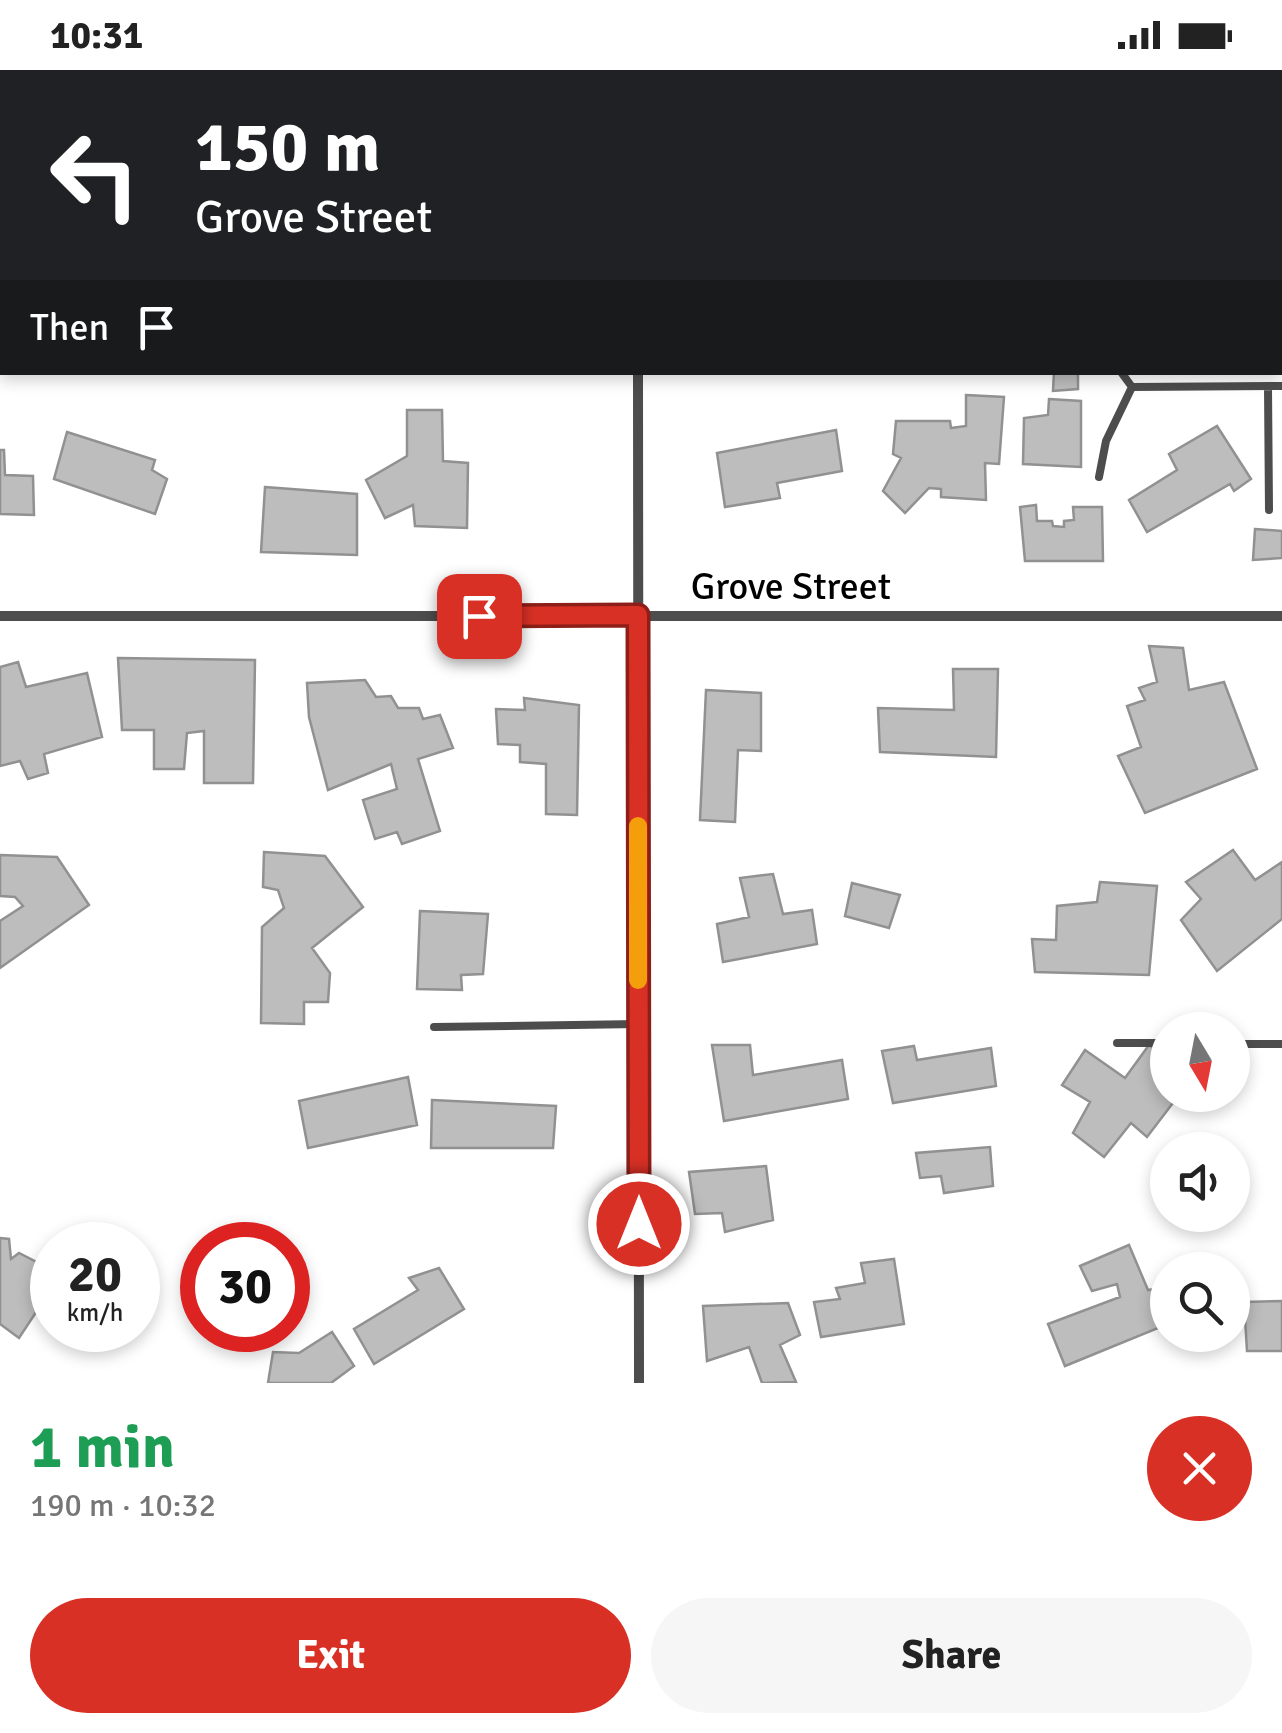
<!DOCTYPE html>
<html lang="en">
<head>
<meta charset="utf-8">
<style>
	body { margin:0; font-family:Signika,sans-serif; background:#f6f6f6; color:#222; height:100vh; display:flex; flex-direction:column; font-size:38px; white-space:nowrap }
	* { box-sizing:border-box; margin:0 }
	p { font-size:32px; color:#767676 }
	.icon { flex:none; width:55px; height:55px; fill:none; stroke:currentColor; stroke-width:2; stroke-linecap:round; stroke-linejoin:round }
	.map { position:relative; height:1313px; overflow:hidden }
	.details { display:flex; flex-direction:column; background:#fff; flex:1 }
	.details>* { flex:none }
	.top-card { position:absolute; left:0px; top:0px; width:1282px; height:305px; box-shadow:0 5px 15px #0003; background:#202124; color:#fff; overflow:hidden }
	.needle { width:65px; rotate:170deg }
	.fabs { position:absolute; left:1150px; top:942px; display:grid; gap:20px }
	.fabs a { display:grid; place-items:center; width:100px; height:100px; border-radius:50%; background:#fff; box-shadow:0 5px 15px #0003; font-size:50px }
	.speed { position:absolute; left:30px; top:1152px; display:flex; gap:20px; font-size:50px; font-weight:700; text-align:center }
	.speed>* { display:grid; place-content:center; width:130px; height:130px; border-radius:50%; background:#fff; box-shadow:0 5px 15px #0003; line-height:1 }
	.speed small { font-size:25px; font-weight:400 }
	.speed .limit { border:15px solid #d22; background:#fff; color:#111 }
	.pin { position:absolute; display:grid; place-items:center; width:85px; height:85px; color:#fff; margin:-42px; border-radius:20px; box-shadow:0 5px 15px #0006 }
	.me { position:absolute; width:110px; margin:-55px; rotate:0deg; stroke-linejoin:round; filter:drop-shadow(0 0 8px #0008) }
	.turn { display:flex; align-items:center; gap:35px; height:210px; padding:0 30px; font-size:45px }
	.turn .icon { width:130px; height:130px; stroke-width:2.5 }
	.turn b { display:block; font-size:70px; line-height:85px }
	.then { display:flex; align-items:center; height:95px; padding:0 30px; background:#0003; gap:20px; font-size:38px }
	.round { display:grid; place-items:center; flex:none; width:105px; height:105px; border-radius:52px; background:#f6f6f6 }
	.summary { display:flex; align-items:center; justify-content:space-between; height:170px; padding:0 30px }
	h1 { font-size:60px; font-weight:700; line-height:75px; color:#1e9e55 }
	.action { display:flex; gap:20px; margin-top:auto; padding:20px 30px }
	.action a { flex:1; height:115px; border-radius:60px; background:#d93025; color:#fff; font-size:40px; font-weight:700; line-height:115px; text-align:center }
	.action a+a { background:#f6f6f6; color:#222 }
	.status { display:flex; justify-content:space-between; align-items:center; height:70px; padding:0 50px; background:#fff; direction:ltr }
	.status svg { height:28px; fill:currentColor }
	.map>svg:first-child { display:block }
	.building { fill:#bdbdbd; stroke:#919191; stroke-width:2.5 }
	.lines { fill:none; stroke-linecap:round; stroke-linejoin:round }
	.lane { stroke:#4d4d4d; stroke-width:8 }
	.street { stroke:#4d4d4d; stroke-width:10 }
	.route-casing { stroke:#8d1f18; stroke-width:25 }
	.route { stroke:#d93025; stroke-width:18 }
	.slow { stroke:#f59e0b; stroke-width:18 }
	.labels { text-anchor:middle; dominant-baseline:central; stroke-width:8; stroke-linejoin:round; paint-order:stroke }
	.street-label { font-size:38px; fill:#000; stroke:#fff }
</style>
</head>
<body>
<div class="status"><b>10:31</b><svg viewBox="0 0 49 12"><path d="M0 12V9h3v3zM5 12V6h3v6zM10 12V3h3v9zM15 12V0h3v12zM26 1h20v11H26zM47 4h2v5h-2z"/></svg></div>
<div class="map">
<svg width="1282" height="1313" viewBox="0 0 1282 1313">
	<rect width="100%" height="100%" fill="#fff"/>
	<path class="building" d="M0,0h92l1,2h-91l-2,59z
		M178,0h70v2z
		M390,0h120v2z
		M694,0h148v2h-147z
		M1152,0h130v10l-2,-8z
		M1280,167h2v62h-2z
		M0,173h2v47h-2z
		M1054,302h24v17l-25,2z
		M966,325l38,2 -5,67 -14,-1 1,37 -45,-3v-8l-12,-1 -24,25 -22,-22 18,-33 -8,-4 3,-33h54l1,7 15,-2z
		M1049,329l32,2v66l-58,-3 1,-46 24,-3z
		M407,340h35l1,51 25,2 -1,65 -52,-2 -2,-21 -28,13 -19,-38 41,-24z
		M1217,356l34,53 -17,12 -4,-7 -83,48 -18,-32 48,-30 -8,-16z
		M836,360l6,41 -65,12 3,15 -55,9 -8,-54z
		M67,362l88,28 -3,10 15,9 -12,35 -101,-35z
		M0,380h4l1,25 28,1 1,39 -34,-1z
		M265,417l92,7v61l-96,-3z
		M1036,435l1,16h15l1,5 11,1v-6l10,-1 -1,-13h29l1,54h-78l-5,-54z
		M1255,459l27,2v27l-29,2z
		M1149,576l34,2 6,42 35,-8 33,87 -112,44 -27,-57 23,-9 -14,-41 18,-6 -6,-12 18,-6z
		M118,588l137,2 -2,123h-49v-52l-17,2 -3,36h-30v-39h-32z
		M18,592l8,25 61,-14 15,64 -58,17 4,19 -20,6 -8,-18 -20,5v-99z
		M953,599h45l-2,88 -116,-5 -2,-44 76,2z
		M365,610l11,17 15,-1 7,12h21l4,11 17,-4 13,33 -35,11 22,72 -38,13 -5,-12 -22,7 -12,-39 34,-11 -6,-25 -63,26 -19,-73 -2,-34z
		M706,620l55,3v58l-23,-1 -3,72 -35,-2z
		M524,628l55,7 -2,110 -31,-1v-50l-26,-2v-17l-22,-1 -2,-35 29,1z
		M1233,780l22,30 27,-18v57l-65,52 -36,-51 20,-21 -15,-17z
		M264,782l61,4 38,51 -51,41 18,25 -2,29h-24v22l-43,-1 1,-96 22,-19 -6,-18 -15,-3z
		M0,785l57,2 32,48 -89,63v-47l23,-15 -8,-9 -15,-1z
		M773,804l10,40 29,-4 5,34 -94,18 -6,-38 32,-7 -9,-39z
		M1100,812l57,4 -8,89 -114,-3 -3,-33 24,1 1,-34 40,-4z
		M852,813l48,12 -11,33 -44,-12z
		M420,841l68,3 -5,60 -22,1 1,15 -45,-1z
		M712,975h38l3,30 89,-15 6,39 -124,22z
		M1149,975l19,14v36h11l-32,42 -16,-14 -27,34 -31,-24 17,-31 -28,-17 23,-35 40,28z
		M914,976l3,14 74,-12 5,38 -103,17 -11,-52z
		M408,1007l9,48 -109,23 -9,-47z
		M432,1030l124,6 -3,42h-122z
		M990,1077l3,39 -49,7 -3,-17 -21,2 -4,-25z
		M766,1096l7,54 -48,12 -3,-19 -27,1 -6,-42z
		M0,1168l9,1 2,20 8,-6 33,17v18l-33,50 -19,-14z
		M1129,1175l19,45 20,-3v37l-103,42 -17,-42 72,-27 -3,-13 -25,7 -12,-25z
		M894,1189l10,65 -83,13 -7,-35 26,-3 -4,-11 29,-5 -4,-20z
		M439,1198l25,41 -90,55 -20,-35 64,-39 -9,-12z
		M1282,1231v50h-35l-3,-49z
		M788,1233l12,32 -20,10 16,37 -34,1 -13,-36 -42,14 -4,-55z
		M332,1262l22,34 -23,17h-63l5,-31 26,1z"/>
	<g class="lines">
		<path class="lane" d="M1132,317l150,-1
			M1268,317l1,123
			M1099,407l7,-36 26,-54 -11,-15
			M434,957l205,-3
			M1117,973h51
			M1232,974h50"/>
		<path class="street" d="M638,2v-2
			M638,302l1,1011
			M0,546h1282"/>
	</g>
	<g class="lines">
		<defs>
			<path id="route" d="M479,546l159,-1 1,609"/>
		</defs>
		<use href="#route" class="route-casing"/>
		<use href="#route" class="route"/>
		<path class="slow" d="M638,756v154"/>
	</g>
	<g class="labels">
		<g class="street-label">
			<text x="791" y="516">Grove Street</text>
		</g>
	</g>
</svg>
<div class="fabs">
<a><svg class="needle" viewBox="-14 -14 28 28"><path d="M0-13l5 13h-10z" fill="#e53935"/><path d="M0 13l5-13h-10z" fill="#767676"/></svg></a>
<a><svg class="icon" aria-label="sound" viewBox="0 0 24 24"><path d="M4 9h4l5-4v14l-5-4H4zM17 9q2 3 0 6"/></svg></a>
<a><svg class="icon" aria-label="search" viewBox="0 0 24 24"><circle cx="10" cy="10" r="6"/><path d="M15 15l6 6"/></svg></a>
</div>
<div class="speed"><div>20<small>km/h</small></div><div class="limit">30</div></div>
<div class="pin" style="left:479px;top:546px;background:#d93025"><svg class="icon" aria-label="arrive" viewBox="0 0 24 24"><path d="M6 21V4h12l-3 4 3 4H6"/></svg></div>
<svg class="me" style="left:639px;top:1154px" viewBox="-20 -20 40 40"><circle r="17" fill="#d93025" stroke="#fff" stroke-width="3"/><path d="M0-11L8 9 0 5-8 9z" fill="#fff"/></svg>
<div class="top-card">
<div class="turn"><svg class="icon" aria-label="left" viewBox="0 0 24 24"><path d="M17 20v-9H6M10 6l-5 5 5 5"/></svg><div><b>150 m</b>Grove Street</div></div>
<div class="then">Then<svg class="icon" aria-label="arrive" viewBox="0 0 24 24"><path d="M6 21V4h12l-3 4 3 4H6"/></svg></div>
</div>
</div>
<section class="details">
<div class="summary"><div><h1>1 min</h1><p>190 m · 10:32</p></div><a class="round" style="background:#d93025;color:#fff"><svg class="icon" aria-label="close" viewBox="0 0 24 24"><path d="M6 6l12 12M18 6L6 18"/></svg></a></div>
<div class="action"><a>Exit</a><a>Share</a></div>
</section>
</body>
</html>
